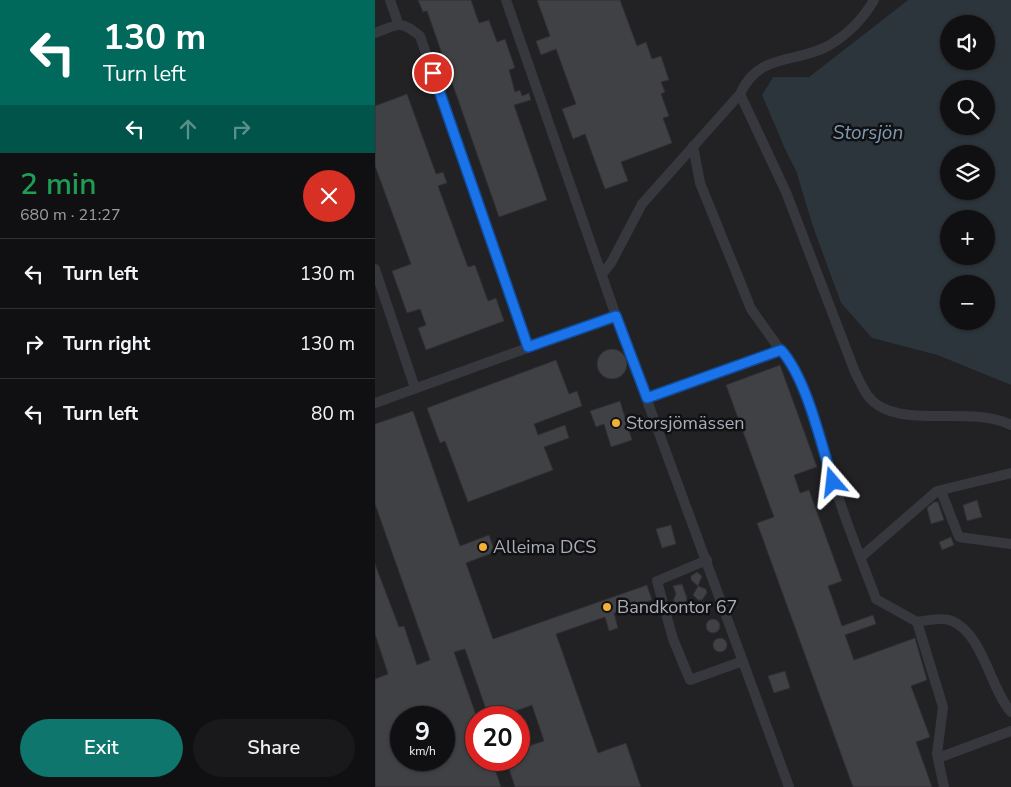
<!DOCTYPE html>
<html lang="en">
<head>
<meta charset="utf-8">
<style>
	body { margin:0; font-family:"Nunito Sans",sans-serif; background:#19191b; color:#f1f3f6; height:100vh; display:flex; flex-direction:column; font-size:19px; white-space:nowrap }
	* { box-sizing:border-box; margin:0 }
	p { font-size:16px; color:#9c9d9f }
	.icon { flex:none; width:28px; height:28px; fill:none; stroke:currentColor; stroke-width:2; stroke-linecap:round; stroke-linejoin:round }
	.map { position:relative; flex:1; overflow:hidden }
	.panel { display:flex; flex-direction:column; background:#101012; width:375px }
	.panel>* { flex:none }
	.guide { background:#00695c; color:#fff; overflow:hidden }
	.tools { position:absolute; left:565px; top:15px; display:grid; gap:10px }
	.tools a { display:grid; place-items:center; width:55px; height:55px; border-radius:50%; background:#101012; box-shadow:0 1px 4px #0004,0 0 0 1px #303032; font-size:25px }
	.speed { position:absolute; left:15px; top:706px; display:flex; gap:10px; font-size:25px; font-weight:700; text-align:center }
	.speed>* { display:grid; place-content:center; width:65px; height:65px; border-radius:50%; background:#101012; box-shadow:0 1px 4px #0004,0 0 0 1px #303032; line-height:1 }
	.speed small { font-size:12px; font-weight:400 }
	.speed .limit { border:8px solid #d22; background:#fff; color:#111 }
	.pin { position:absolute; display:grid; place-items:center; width:42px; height:42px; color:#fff; margin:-21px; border:2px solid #fff; border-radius:50%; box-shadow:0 1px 5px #0007 }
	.me { position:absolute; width:55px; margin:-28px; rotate:343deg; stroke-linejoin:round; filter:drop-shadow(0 0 4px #0008) }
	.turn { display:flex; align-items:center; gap:18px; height:105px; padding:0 20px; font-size:22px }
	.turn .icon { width:65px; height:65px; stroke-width:2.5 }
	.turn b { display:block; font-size:35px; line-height:42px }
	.lanes { display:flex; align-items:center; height:48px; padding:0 20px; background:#0003; justify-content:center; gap:25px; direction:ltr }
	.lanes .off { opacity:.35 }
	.round { display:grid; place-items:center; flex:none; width:52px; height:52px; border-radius:26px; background:#19191b }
	.headline { display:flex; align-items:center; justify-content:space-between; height:85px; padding:0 20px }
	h1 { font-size:30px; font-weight:600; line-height:38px; color:#1e9e55 }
	.primary-button { display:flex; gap:10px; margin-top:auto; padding:10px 20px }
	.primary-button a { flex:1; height:58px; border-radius:30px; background:#0f766e; color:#fff; font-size:20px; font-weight:600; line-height:58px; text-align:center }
	.primary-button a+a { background:#19191b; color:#f1f3f6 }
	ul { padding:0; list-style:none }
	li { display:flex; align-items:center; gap:15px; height:70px; padding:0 20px; border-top:1px solid #303032 }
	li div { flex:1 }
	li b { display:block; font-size:19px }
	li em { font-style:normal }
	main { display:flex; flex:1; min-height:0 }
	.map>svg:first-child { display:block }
	.built { fill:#222225; fill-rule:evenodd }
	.water { fill:#2c353c; fill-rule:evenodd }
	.building { fill:#404145; stroke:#303034; fill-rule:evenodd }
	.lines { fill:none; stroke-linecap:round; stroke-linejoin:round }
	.minor { stroke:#37383d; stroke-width:10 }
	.route-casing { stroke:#114b97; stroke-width:12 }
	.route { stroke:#1a73e8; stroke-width:9 }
	.poi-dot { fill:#f2b134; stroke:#111113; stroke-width:2 }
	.labels { text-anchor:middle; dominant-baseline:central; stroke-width:5; stroke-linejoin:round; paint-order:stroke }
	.poi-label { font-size:18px; fill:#a8adb8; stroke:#111113; text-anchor:start }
	.water-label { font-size:19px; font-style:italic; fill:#7f9bb3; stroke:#111113 }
</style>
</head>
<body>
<main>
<section class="panel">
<div class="guide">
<div class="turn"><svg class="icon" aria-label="left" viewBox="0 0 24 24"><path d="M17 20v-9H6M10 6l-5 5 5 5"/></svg><div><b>130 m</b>Turn left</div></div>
<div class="lanes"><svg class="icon" aria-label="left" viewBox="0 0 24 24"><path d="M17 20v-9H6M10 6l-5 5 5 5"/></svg><svg class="icon off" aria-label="ahead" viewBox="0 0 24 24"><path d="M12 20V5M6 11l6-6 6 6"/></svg><svg class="icon off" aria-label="right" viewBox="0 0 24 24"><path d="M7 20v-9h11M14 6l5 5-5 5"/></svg></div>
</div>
<div class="headline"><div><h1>2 min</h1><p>680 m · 21:27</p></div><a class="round" style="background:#d93025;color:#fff"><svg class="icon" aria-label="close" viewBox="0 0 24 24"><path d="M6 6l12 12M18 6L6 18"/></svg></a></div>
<ul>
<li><svg class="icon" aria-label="left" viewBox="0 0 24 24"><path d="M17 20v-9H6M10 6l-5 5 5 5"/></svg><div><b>Turn left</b></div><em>130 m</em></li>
<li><svg class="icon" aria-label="right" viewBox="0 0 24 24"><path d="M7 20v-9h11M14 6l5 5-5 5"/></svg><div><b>Turn right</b></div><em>130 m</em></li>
<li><svg class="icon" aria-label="left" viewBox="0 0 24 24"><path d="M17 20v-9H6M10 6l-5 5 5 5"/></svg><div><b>Turn left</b></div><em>80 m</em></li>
</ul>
<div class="primary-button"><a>Exit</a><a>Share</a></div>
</section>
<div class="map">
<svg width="636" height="787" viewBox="0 0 636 787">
	<rect width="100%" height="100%" fill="#161618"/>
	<path class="built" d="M0,0h533l-99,77h-36l-11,18 22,52 12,24 17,56 28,76 31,35 65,17 74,30v402h-636zM26,718h43v42h-43zM101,718h43v42h-43z"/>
	<path class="water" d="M533,0h103v385l-74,-30 -65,-17 -31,-35 -28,-76 -17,-56 -12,-24 -22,-52 11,-18h36zM574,24h37v37h-37zM574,89h37v37h-37zM574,154h37v37h-37zM574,219h37v37h-37zM574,284h37v37h-37z"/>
	<path class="building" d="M43,0h53l8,23 10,-3 8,22 8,-3 10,29 -6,2 6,22 5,-2 2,6 7,-3 2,7 -17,5 33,95 -48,17 -72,-206 -4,1z
		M162,0h83l17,46 9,-4 6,17 9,-3 8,24 -8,2 4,10 -4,2 8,22 -6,2 9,25 -51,19 7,19 -23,8 -20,-55 -12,5 -11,-30 14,-5 -20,-55 -15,6 -5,-14 14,-5z
		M32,94l29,80 7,-2 4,11 -9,3 30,81 7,-2 13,36 8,-3 8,23 -78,29 -8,-22 8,-3 -6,-16 -13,4 -15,-42 19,-7 -36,-98v-60z
		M222 364a15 15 0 1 1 30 0a15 15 0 1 1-30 0Z
		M181,360l13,34 8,-3 5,15 -48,18 4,11 27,-10 4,13 -25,9 9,23 -85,32 -23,-61 -5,2 -13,-35z
		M405,365l37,102 -23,8 6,18 9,-3 33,91 -14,5 14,40 31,-11 3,9 -31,11 9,25 61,-22 12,42 -16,6 19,51 -14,5 16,45h-79l-96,-264 17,-6 -48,-132z
		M245,401l12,39 -21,7 -7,-23 -8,3 -6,-16z
		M38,411l47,135 29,-11 4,11 2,6 -29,11 27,76 154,-54 5,15 -38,13 4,15 -9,3 -4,-14 -49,17 42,119 28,-10 15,44h-126l-9,-27h13v-11l25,-8 -12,-36 -35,13h-8l-24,-69 -11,3 22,63v45h16l9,27h-126v-108l13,-5 -13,-40v-70l24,63 5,-1 13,39 13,-5 -55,-156v-80zM26,718h43v42h-43z
		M602,500l5,17 -15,4 -4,-16z
		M559,502h4l6,18 -13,4 -4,-16z
		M296,525l5,19 -14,4 -6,-19z
		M576,537l3,8 -12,5 -3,-8z
		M322,572l5,4 -4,10 8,3 1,4 -5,7h-4l-5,-5 5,-9 -7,-6v-4z
		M307,584l5,14 -2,6 -6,3 -6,-6 3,-7 -3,-8z
		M331 626a7 7 0 1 1 14 0a7 7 0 1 1-14 0Z
		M338 645a7 7 0 1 1 14 0a7 7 0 1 1-14 0Z
		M410,671l5,17 -16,5 -6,-17z"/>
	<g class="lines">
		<path class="minor" d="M15,0l8,23
			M131,0l110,316 173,471
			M0,33c22,-8 25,-14 45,3l108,311
			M365,94l46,98 69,180c4,8 8,17 13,24 28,36 100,8 143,29
			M318,146l7,37 41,101 10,25 30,42
			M0,269l40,119
			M227,274l9,-11 31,-59 98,-110c19,-42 55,-30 88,-48 19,-11 35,-27 46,-46
			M272,398l134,-47c28,30 44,107 58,148 11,34 25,67 37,100l41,23 26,85 -6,47 7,33
			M0,403l241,-87
			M566,491l18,46 52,7
			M486,557l76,-66 74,-18
			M332,560l-50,21 16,58 17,41 53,-19
			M542,622c10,-2 26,-5 35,-1 31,13 38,67 59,91
			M563,758l73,-27"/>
	</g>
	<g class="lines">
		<defs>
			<path id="route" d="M58,73l95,274 88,-31 31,82 134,-48c26,29 40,94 52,132"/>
		</defs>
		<use href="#route" class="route-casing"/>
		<use href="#route" class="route"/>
	</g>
	<g class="poi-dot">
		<circle cx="241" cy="423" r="5"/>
		<circle cx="108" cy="547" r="5"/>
		<circle cx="232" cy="607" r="5"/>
	</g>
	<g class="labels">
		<g class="poi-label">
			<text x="251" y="423">Storsjömässen</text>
			<text x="118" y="547">Alleima DCS</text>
			<text x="242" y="607">Bandkontor 67</text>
		</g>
		<g class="water-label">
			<text x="493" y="133">Storsjön</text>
		</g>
	</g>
</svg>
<div class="tools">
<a><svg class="icon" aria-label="sound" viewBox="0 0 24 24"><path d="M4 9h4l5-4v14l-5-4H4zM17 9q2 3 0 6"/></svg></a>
<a><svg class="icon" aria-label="search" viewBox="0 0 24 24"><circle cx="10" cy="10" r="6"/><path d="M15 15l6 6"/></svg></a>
<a><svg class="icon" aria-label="layers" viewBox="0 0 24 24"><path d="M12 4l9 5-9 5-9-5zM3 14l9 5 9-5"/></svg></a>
<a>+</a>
<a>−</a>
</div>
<div class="speed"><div>9<small>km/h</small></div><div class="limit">20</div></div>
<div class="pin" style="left:58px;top:73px;background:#d93025"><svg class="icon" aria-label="arrive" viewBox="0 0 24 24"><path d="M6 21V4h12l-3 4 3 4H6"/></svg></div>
<svg class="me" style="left:458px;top:482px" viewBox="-20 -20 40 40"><path d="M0-17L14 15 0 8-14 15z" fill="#1a73e8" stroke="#fff" stroke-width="4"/></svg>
</div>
</main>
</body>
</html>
